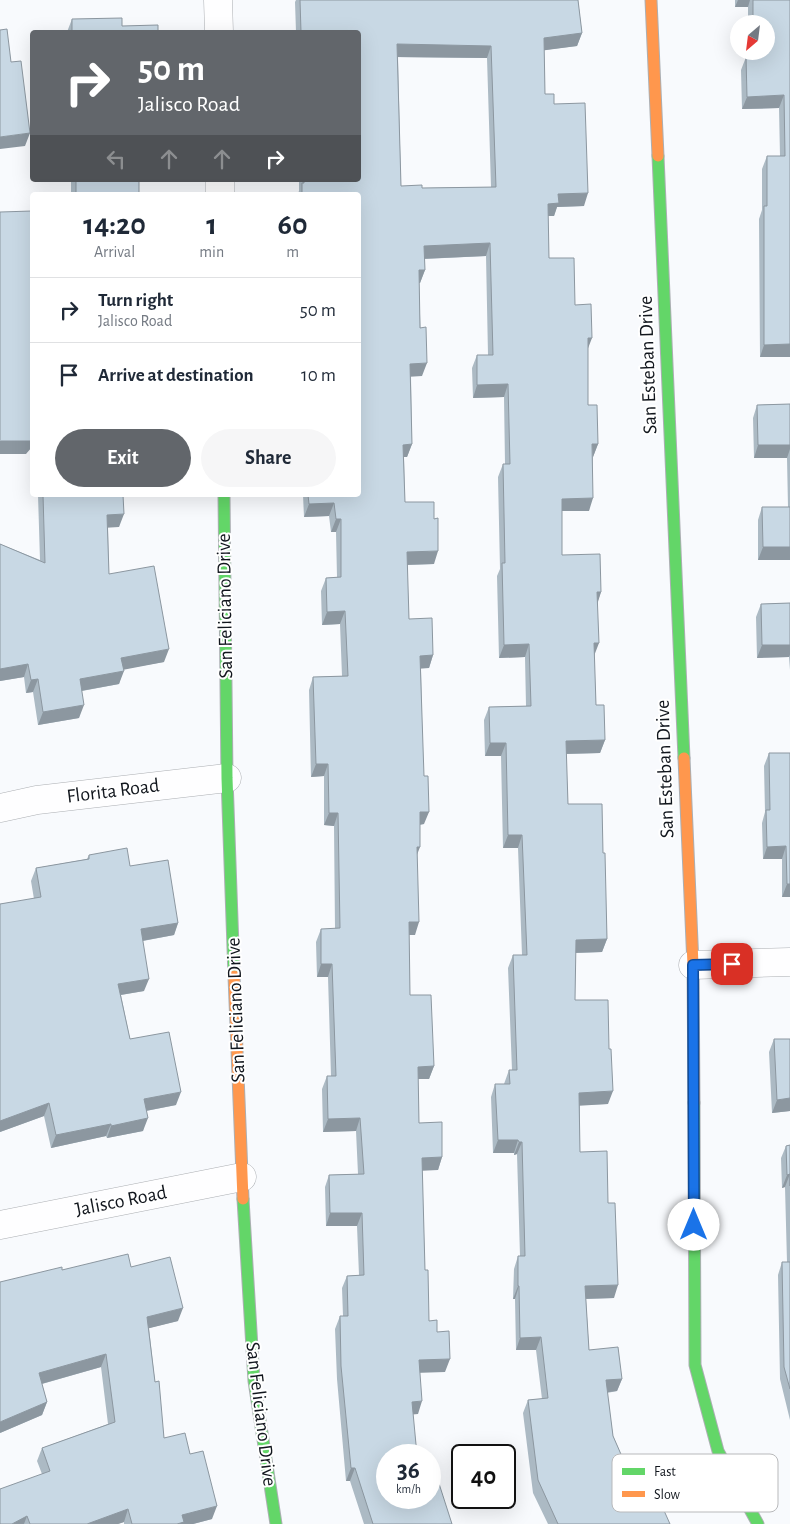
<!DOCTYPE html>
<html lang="en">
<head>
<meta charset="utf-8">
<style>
	body { margin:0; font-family:"Alegreya Sans",sans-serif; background:#f6f6f7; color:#1f2937; height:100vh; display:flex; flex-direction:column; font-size:19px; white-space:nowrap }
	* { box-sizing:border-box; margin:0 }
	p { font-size:16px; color:#747a83 }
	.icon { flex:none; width:28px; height:28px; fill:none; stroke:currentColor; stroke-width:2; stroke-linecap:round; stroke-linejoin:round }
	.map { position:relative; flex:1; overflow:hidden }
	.drawer { position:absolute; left:30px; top:192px; width:331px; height:305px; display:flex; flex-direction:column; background:#fff; border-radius:5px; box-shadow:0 5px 20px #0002 }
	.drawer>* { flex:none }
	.banner { position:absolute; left:30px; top:30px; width:331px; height:152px; border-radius:5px; box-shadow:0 5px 20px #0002; background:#62666b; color:#fff; overflow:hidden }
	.needle { width:32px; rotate:208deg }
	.controls { position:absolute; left:730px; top:15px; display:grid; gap:10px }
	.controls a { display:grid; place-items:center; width:45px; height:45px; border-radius:50%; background:#fff; box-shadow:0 5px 20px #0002; font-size:25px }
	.speed { position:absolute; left:376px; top:1444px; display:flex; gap:10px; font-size:25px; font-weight:700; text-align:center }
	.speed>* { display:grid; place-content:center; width:65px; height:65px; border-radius:50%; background:#fff; box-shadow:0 5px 20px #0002; line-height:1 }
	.speed small { font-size:12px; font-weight:400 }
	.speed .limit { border:2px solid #111; border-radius:8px; background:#fff; color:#111 }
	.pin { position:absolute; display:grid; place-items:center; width:42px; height:42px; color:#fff; margin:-21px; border-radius:10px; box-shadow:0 2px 8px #0006 }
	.me { position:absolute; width:55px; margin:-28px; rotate:0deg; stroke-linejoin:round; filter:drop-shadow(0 0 4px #0008) }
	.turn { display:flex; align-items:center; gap:18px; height:105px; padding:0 25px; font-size:22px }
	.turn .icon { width:65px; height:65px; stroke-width:2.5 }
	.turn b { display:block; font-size:35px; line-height:42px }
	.lanes { display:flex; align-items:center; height:48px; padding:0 25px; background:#0003; justify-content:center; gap:25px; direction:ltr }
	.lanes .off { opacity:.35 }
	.eta { display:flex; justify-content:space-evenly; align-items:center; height:85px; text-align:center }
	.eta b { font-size:30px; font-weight:700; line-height:35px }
	.primary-button { display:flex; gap:10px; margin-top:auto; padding:10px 25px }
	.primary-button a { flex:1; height:58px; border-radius:30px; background:#62666b; color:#fff; font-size:20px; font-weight:700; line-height:58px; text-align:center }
	.primary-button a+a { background:#f6f6f7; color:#1f2937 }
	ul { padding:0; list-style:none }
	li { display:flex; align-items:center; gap:15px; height:65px; padding:0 25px; border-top:1px solid #e0e1e3 }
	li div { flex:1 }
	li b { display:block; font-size:19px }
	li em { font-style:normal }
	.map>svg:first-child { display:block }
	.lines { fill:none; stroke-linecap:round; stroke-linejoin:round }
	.street-casing { stroke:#acafb3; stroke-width:29 }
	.fast-casing { stroke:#acafb3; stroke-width:13 }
	.slow-casing { stroke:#acafb3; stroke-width:13 }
	.street { stroke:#fefeff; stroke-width:28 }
	.fast { stroke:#63d668; stroke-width:11 }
	.slow { stroke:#ff974d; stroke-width:11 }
	.wall { fill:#acbac4; fill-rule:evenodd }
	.shaded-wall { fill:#8c97a0 }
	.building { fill:#c8d8e4; stroke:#8c97a0; fill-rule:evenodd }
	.route-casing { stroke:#114b97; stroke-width:12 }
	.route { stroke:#1a73e8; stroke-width:9 }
	.labels { text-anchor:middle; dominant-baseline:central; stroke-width:4; stroke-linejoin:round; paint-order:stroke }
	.street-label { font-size:20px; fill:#11161d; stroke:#fff }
	.key { fill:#fff; stroke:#b8b9bb; stroke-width:1 }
	.key-label { font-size:14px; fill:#11161d }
</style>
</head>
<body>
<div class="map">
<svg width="790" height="1524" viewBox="0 0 790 1524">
	<rect width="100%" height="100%" fill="#f8fafd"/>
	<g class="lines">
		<defs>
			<path id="street" d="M218,0l1,32
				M220,180v15
				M0,808l37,-8 190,-22
				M693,965l97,-3
				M0,1225l242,-48"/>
			<path id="fast" d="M658,156l26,602
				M224,495l3,283 7,198
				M694,1103l1,262 23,86 40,73
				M243,1199l11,182 22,143"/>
			<path id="slow" d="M651,0l7,156
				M684,758l9,207 1,138
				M234,976l9,223"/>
		</defs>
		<use href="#street" class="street-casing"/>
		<use href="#fast" class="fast-casing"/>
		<use href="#slow" class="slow-casing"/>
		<use href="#street" class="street"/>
		<use href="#fast" class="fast"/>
		<use href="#slow" class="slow"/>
	</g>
	<path class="wall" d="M296,0h282l4,33 -5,13 -33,4 1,44 9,10 30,102 -27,1 -3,9h-6l1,42 26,47 13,43v57l10,39 -5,13 -4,54h-27v44l39,37 -4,11 -3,51 2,51 9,35 -5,13 -34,1 2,50 35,49 4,86 -5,13 -27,1v47l33,104 -28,1v47l28,51 6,95 -28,1 3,51 33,29 -5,12 -10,2 6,43 21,48 36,40h-122l-15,-31 -10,-80 5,-13 14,-1 -6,-49h-20l-1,-51h-2l1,-30 4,-13h2l-3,-102 -3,1v-2h-21l-2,-56 4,-13h9l5,-14h3l-4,-102 5,-13h9l-4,-107h-15l-2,-92h-16l-1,-36 5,-13 37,-1 -1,-49 -26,1 -2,-82 3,-7 -2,-92 5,-13h2l-1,-67 -31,1 -1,-30 5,-13h11l-2,-99 -62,3 1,11 -5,13h-1l3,93h-11l1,68 -5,13h-3l1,45 29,62 -27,1 2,54 24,36 -4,13h-8l3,156 -4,1 -3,30 -2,80h-6l1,60 24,71 -5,13h-11l1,44 23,34 -4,13h-16l3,100 4,51 8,11 8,40h-25l-2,42h-5l-25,41 64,69h-88l-14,-43h-4l-9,-102 -2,-50 5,-13h3l-1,-28 5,-12 12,-1 -2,-49h-31l-1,-39 4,-12 29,-1 -2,-43 -33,1 -1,-43 5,-13h4l-3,-99h-11l-1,-35 5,-13h14l-1,-103 -10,-1v-49l-13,1 -2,-87 4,-13 29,-1 -2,-52 -18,1 -1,-34 5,-13 11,-1 -1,-45h-5l-2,-16 -25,1 -1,-22h56v-300h-62l2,-4v-11h60v-148h-63l-1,-30zM398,57l89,1 4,129 -69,1 -21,-2z
		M735,0h55v357h-30l-1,-138 3,-9v-41l5,-13h13l-1,-48 -37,1 -1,-39 5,-13h3v-6h17v-27h-18v-17h-13z
		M72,19l50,7 36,6h-91z
		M71,180h74l-1,2h-5v13h-68z
		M790,404v156h-32v-40l4,-13h26l-1,-49h-33l-1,-40 4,-13z
		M38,495h85l-4,32h-11l1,47 55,88 -41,7 -4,15 -37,7 -3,27 -41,7 -5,-33 -7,1 -2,-16 -24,4v-137l40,16z
		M790,603v67l-1,-13 -32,1 -1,-41 5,-13z
		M769,753h21v144h-8v-38h-19l-1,-36 3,-11 -1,-46z
		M89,855l41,11 48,57 -4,12 -31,6 1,50 -23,4 9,44 46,66 -30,6 -3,20 -36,7 -1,-2 -55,12 -7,-32 -44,16v-228l34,-5 -3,-18 5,-13 51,-9z
		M774,1039h16v72l-18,2 -3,-61z
		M790,1145v275l-10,-41 -2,-104 4,-13h5l-2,-75 -3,1 -1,-30 5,-12z
		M131,1267l47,54 -29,7 6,54 9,56 26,16 22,65 -19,5h-69v-2l-6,2h-118l42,-50 -5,-13 5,-13 66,-24 -7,-57 -59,17 5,18 -5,13 -42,18 62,-163z"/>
	<path class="shaded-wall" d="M738,0h12l-2,7h-13z
		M582,33l-5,13 -38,5 5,-13z
		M397,44l94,2 -4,12 -95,-1z
		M784,95l-5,13 -37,1 5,-12z
		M30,133l-5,13 -25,3v-12z
		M135,180h10l-1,2h-10z
		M588,193l-4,13 -27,1 -3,9h-11l5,-12 10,-10z
		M490,243l-4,13 -67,3 5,-13z
		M419,270h6l-5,13h-6z
		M588,338h4l-5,13z
		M790,344v13h-30l4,-12z
		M427,363l-5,13 -16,1 4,-13z
		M508,384l-4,13 -31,1 4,-13z
		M32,439v8l-6,7h-26v-12l1,-1z
		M412,444l-5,13h-8l4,-12z
		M592,444h6l-5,13z
		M758,445h32v4l-3,9h-33z
		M593,498l-4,13h-32l5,-12z
		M334,503l-5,13 -25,1 5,-13z
		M124,514l-5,13 -17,1 5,-13z
		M336,519h5l-5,13h-5z
		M763,547h27v13h-32z
		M438,551l-4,13 -32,1 5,-13z
		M597,592h4l-4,13z
		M345,611l-5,13 -18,1 5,-13z
		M594,643h5l-5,13z
		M529,644l-4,13 -26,1 5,-13z
		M762,645h28v10l-1,2 -32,1z
		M169,649l-5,13 -47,9 4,-13z
		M433,655l-4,13 -13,1 4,-13z
		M28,664l-4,13 -24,4v-12z
		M124,671l-5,13 -44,8 5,-13z
		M38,679l-5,13 -7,1 5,-13z
		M84,705l-5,13 -41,7 5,-13z
		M605,740l-5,13 -39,1 5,-13z
		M490,743h16l-5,13h-16z
		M316,764h12l-4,12 -13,1z
		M420,812h9l-5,12 -9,1z
		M329,813h9l-4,13 -10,-1z
		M508,835h14l-4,13h-15z
		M786,846l-4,13h-19l4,-12z
		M417,847h3l-5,13z
		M787,884h3v13h-8z
		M409,922h10l-4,13h-11z
		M178,923l-4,12 -38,7 5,-13z
		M607,939l-5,13 -31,1 5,-13z
		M321,964h11l-4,13h-11z
		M149,979l-5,12 -30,5 4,-12z
		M434,1066l-5,13h-16l5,-12z
		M613,1091l-5,13 -33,2 4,-13z
		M181,1092l-5,13 -36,7 4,-13z
		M790,1098v13l-18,2 5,-13z
		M49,1103l-5,13 -44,16v-11z
		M148,1118l-5,13 -36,7 4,-12z
		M360,1118l-4,13 -33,1 5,-13z
		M111,1124l-5,12 -55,12 5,-13z
		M498,1140h20l-4,13h-21z
		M519,1142h3l-5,12 -3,1z
		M442,1157l-4,13 -21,1 5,-13z
		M790,1174l-5,13 -3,1 5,-13z
		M330,1213h32l-5,13h-31z
		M618,1285l-4,13 -34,1 5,-13z
		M518,1286h1l-4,13h-2z
		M183,1308l-5,13 -36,9 5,-13z
		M541,1337l-5,13h-20l4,-12z
		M106,1354l-5,13 -67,19 5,-13z
		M450,1359l-5,13 -31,1 5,-13z
		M622,1379l-5,12 -16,2 5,-13z
		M422,1401l-4,13 -11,1 5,-13z
		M47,1402l-5,13 -42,18v-11z
		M351,1468h4l-5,13h-4z
		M217,1506l-5,13 -19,5h-16l5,-9z
		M128,1509l-4,13 -6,2h-31z
		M27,1516l-3,8h-12z"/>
	<path class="building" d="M300,0h278l4,33 -38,5 1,56h9v10l31,-1 3,90 -30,1 1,9 -11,1 1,54h25l1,47 16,-1 1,34h-4v67h9l1,39h-6l1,54 -31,1v56l38,-1 1,38h-4l2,51h-5l2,62h8l1,35 -39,1 2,63h34l1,49h2l2,86 -31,1 -1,60h33l1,49h2l2,42 -34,2 1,59 27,-1 1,52h7l3,82 -33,1 4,64 29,-3 4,32 -16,1 7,56 21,48 15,-7 21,47h-112l-20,-44 -10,-80 20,-2 -7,-61 -21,1 -1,-52h-1v-30h7l-3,-114h-3l-1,-2h-20l-3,-56h15l-1,-14h8l-4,-115h14l-5,-120h-14l-2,-92h-16l-1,-36 42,-1 -2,-62 -25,1 -2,-82h3l-2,-99h7l-2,-80 -31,1v-30h16l-3,-112 -66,3 1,24h-6l1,58 6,-1 1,36 -17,1 2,80 -9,1 2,57h29v17l4,-1v33l-31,1 2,67 23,-1 1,37 -13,1 4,120h4l1,36h-9v35h-3l2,75h-10l1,73h21l3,71 -16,1 1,56 23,-1v35l-20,1 3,112h3l1,51 8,-1v12l12,-1 1,28 -31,1 3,41 -10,1 5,53h-29v43h42v-29l4,-1 18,56h-79l-18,-56h-4l-10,-102 -1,-50h8l-1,-40 17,-1 -2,-62h-32l-1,-38 35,-1 -4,-56 -32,1 -1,-43h9l-4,-112h-11v-35l19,-1 -2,-115h-9l-1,-49h-12l-3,-87 35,-1 -3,-65 -18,1 -1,-34 15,-1v-58h-5l-2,-16 -25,1 -1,-9h51v-300h-57v-12h2v-3h55v-148h-58zM397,44l94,2 5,141 -74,1v-3l-21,1z
		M753,0h37v344l-26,1v-139h3v-50h18l-1,-61 -37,2 -1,-40h8v-6h12v-27h-13z
		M122,18v8l36,-1v7h-86v-13z
		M7,29l4,33 10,-1 9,72 -30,4v-107z
		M76,180h63v15h-63z
		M32,211v228l-1,2h-30l-1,1v-230z
		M790,404v41h-32l-1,-40z
		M43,495h80l1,19 -17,1 2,59 45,-8 15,83 -48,9 3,13 -44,8 4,26 -41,7 -5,-33 -7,1 -3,-16 -28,5v-125l45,19z
		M762,507h28v40h-27z
		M790,603v42h-28l-1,-41z
		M769,753h21v131h-3l-1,-38 -19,1 -1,-37h4z
		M127,848l3,18 38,-6 10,63 -37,6 8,50 -31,5 12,55 39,-7 12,60 -37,7 4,19 -37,8v-2l-55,11 -7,-32 -49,18v-217l41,-7 -5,-29 53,-9v-4z
		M774,1039h16v59l-13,2z
		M790,1145v41v-12l-3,1 -1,-29z
		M128,1254l3,13 39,-10 13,51 -36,9 8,65 4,-1 5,57 21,-5 5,21 13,-3 14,55 -35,9 2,7 -7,2h-45l-4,-15 -41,15h-57l-3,-8 -15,8h-12v-35l50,-18 -8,-23 73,-26 -9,-68 -67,19 8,29 -47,20v-140l62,-15v3z
		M782,1262h8v127l-6,-22z"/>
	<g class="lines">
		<defs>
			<path id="route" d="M694,1225l-1,-260 39,-1"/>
		</defs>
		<use href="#route" class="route-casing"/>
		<use href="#route" class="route"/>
	</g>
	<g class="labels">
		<g class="street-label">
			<text transform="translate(648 365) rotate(-92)">San Esteban Drive</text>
			<text transform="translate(225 606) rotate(-91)">San Feliciano Drive</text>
			<text transform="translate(665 769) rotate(-92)">San Esteban Drive</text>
			<text transform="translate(113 791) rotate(-7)">Florita Road</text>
			<text transform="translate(236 1010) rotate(-92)">San Feliciano Drive</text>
			<text transform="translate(121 1201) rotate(-11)">Jalisco Road</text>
			<text transform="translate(261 1414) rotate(83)">San Feliciano Drive</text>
		</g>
	</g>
	<rect x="612" y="1454" width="166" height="58" rx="8" class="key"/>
	<rect x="622" y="1468" width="23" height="7" fill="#63d668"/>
	<rect x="622" y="1491" width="23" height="6" fill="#ff974d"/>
	<g class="key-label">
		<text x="654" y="1476">Fast</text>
		<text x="654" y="1499">Slow</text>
	</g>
</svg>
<div class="controls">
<a><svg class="needle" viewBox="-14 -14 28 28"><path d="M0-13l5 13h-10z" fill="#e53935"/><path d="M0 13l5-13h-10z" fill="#747a83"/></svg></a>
</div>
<div class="speed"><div>36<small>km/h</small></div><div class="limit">40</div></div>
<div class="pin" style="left:732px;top:964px;background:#d93025"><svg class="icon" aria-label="arrive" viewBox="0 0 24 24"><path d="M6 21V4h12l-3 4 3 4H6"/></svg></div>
<svg class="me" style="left:694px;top:1225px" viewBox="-20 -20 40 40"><circle r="19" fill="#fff"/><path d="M0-13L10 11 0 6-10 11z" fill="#1a73e8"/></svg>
<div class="banner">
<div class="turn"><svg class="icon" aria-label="right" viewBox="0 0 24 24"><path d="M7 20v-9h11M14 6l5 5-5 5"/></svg><div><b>50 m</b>Jalisco Road</div></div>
<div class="lanes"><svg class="icon off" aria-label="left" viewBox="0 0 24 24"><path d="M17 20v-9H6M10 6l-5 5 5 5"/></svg><svg class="icon off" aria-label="ahead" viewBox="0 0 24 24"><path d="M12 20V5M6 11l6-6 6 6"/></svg><svg class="icon off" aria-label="ahead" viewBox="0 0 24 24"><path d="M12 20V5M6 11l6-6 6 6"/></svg><svg class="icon" aria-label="right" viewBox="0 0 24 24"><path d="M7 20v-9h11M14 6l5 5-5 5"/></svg></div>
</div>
<section class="drawer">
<div class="eta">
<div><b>14:20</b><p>Arrival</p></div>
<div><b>1</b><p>min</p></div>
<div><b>60</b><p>m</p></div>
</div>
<ul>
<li><svg class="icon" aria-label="right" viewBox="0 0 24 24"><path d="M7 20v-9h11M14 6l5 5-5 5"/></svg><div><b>Turn right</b><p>Jalisco Road</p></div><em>50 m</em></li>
<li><svg class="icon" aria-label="arrive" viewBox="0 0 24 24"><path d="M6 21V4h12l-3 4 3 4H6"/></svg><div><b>Arrive at destination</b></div><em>10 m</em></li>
</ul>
<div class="primary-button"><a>Exit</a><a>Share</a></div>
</section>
</div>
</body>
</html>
